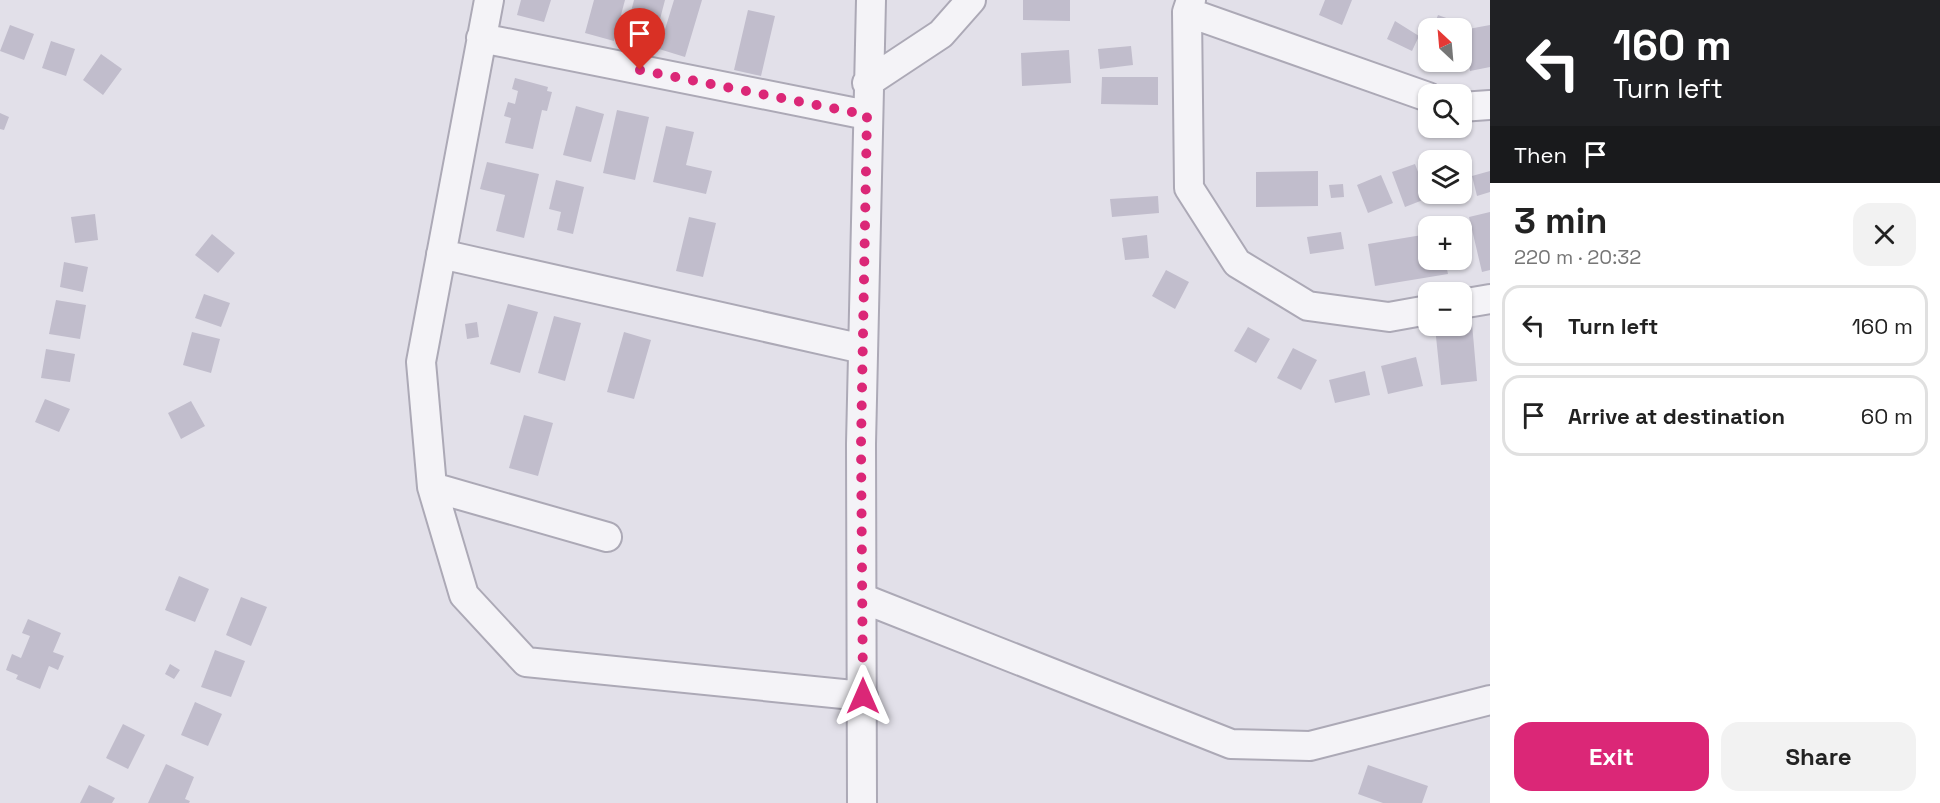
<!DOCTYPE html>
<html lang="en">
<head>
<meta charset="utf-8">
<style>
	body { margin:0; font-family:"Space Grotesk",sans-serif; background:#f2f2f2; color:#222; height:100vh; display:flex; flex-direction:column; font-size:22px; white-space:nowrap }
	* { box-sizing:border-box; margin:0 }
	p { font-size:20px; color:#767676 }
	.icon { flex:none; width:33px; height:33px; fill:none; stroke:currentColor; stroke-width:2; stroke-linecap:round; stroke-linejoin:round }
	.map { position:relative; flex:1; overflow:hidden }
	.sheet { display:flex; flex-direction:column; background:#fff; width:450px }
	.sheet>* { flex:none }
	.top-card { background:#202124; color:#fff; overflow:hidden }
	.needle { width:39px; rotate:334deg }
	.tools { position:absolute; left:1418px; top:18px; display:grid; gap:12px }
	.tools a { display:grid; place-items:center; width:54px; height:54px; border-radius:12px; background:#fff; box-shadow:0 2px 4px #0004; font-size:30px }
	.pin { position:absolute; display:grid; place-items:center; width:51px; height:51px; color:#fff; margin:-62px -26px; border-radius:50% 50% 50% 0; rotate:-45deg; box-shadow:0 0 6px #0007 }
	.pin .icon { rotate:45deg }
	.me { position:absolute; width:66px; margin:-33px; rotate:0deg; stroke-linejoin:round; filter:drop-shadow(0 0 4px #0008) }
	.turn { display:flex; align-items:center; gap:21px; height:126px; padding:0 24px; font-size:27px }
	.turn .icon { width:78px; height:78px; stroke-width:2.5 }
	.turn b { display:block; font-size:42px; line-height:51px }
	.then { display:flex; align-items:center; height:57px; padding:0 24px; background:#0003; gap:12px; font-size:22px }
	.round { display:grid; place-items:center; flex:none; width:63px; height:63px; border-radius:18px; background:#f2f2f2 }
	.summary { display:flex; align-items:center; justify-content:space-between; height:102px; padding:0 24px }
	h1 { font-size:36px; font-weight:700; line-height:45px }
	.action { display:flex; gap:12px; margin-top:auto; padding:12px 24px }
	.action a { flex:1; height:69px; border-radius:18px; background:#db2777; color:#fff; font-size:24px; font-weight:700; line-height:69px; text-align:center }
	.action a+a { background:#f2f2f2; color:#222 }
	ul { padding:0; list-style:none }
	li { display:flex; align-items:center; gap:18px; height:81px; margin:0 12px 9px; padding:0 12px; border:3px solid #e0e0e0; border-radius:18px }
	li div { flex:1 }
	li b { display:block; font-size:22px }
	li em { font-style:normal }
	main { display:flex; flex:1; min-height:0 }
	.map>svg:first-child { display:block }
	.building { fill:#c1bdcc }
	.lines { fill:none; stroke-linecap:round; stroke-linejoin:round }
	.street-casing { stroke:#aca9b6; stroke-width:32 }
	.street { stroke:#f4f3f7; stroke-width:28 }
	.route { stroke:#db2777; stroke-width:10; stroke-dasharray:0 18 }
</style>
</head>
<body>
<main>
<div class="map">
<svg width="1490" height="803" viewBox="0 0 1490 803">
	<rect width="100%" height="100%" fill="#e2e0e9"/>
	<path class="building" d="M521,0h30l-7,22 -27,-7z
		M594,0h31l-11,41 -29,-8z
		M634,0h31l-12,46 -29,-7z
		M674,0h28l-17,57 -26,-8z
		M1023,0h47v21l-47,-1z
		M1325,0h27l-10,25 -23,-10z
		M748,10l27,6 -14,60 -27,-6z
		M1438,15l22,8 -2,5h-25z
		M1395,21l24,15 -7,15 -25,-12z
		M10,25l24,9 -10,26 -24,-9z
		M1490,25v42l-20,4 -7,-41z
		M51,41l24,8 -9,27 -24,-8z
		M1131,46l2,19 -33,4 -2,-20z
		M1069,50l2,33 -49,3 -1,-33z
		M101,54l21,15 -19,26 -20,-15z
		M1102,77h56v28l-57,-1z
		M515,78l33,9 -1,4 5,1 -5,19 -5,-1 -9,39 -28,-6 6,-25 -7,-2 4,-14 7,2 3,-13 -6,-2z
		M576,106l28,8 -13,48 -28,-7z
		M617,110l32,7 -14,63 -32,-7z
		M0,113l9,4 -5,13 -4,-1z
		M666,126l28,6 -8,33 26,6 -6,23 -53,-12z
		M1450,152l2,8h-24l-1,10 -3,-10z
		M487,162l52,12 -15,64 -28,-7 9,-36 -25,-6z
		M1415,164l13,34 -23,9 -13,-35z
		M1318,171v35l-62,1v-35z
		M1490,171v21l-13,4 -5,-20z
		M1381,175l12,28 -25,10 -11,-28z
		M556,180l28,7 -11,47 -16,-4 4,-18 -12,-3z
		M1343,184l1,13 -13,1 -2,-13z
		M1435,194h27l-25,8z
		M1158,196l1,17 -47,4 -2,-18z
		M1490,212v58l-8,2 -13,-55z
		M95,214l3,26 -23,3 -4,-26z
		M689,217l27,6 -13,54 -27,-6z
		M1341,232l3,17 -34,5 -3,-17z
		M212,234l23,19 -17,20 -23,-18z
		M1428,234v26h17l3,14 -73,12 -7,-42z
		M1147,235l2,23 -24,2 -3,-22z
		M64,262l24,5 -5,25 -23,-5z
		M1166,270l23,12 -14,27 -23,-13z
		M204,294l26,9 -9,24 -26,-9z
		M56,300l30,5 -6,34 -31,-5z
		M508,304l30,8 -18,61 -30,-9z
		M554,316l27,7 -16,58 -27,-8z
		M477,322l2,15 -12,2 -2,-15z
		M1472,323l5,58 -36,4 -6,-58z
		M1248,327l22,12 -14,24 -22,-12z
		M192,332l28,7 -9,34 -28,-8z
		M624,332l27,8 -17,59 -27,-7z
		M1293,348l24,12 -16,30 -24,-12z
		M46,349l29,5 -5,28 -29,-4z
		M1416,357l7,29 -35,8 -7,-28z
		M1365,371l5,24 -35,8 -6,-23z
		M45,399l25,10 -11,23 -24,-10z
		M191,401l14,25 -24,13 -13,-26z
		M524,415l29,8 -15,53 -29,-8z
		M179,576l30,13 -14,33 -30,-12z
		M241,597l26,10 -16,39 -25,-11z
		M28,619l33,14 -8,19 11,4 -6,14 -9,-4 -9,23 -24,-10 2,-4 -12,-5 6,-16 9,4 9,-22 -8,-3z
		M215,650l30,11 -14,36 -30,-10z
		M170,664l10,6 -6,9 -9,-5z
		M195,702l27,12 -14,32 -27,-11z
		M123,724l22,11 -17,34 -22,-11z
		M166,764l28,13 -9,22 5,2 -1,2h-41z
		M1368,765l60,21 -6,17h-39l-25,-9z
		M89,785l26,13 -3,5h-32z"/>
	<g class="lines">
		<defs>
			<path id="street" d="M489,0l-68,362 11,125 32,108 62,67 337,34
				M1191,0l-4,12 2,176 48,75 71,43 81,11 39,-7
				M1187,12l241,85
				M481,38l386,77
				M867,83l74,-49 30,-34
				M1461,107l29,-2
				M441,254l422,95
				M1461,304l29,-5
				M432,487l175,50
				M864,599l367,145 79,2 180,-46
				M862,803l-1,-359 10,-444"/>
		</defs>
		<use href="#street" class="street-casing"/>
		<use href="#street" class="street"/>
	</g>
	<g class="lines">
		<path class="route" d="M640,70l227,45 -6,329 2,252"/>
	</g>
</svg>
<div class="tools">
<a><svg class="needle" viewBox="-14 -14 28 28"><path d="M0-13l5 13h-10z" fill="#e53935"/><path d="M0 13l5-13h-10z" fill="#767676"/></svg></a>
<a><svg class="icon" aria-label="search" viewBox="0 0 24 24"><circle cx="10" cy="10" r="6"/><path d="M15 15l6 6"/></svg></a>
<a><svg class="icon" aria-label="layers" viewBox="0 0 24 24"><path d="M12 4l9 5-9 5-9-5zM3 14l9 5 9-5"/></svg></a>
<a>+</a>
<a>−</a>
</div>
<div class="pin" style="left:640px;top:70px;background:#d93025"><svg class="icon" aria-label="arrive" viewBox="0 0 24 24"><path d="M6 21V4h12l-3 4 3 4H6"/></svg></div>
<svg class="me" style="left:863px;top:696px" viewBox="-20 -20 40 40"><path d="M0-17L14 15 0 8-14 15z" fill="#db2777" stroke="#fff" stroke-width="4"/></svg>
</div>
<section class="sheet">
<div class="top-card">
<div class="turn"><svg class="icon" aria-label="left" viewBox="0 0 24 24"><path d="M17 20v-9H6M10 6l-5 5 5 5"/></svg><div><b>160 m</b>Turn left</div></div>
<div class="then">Then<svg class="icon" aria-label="arrive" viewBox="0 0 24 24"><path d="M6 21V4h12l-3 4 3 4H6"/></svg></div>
</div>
<div class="summary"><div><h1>3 min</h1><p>220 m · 20:32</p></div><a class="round"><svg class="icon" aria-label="close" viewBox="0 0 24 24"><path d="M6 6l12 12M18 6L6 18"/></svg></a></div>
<ul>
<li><svg class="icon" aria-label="left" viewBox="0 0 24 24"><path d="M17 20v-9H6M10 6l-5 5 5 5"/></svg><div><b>Turn left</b></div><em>160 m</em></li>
<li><svg class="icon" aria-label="arrive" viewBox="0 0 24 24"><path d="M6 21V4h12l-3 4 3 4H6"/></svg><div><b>Arrive at destination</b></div><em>60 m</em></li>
</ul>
<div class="action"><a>Exit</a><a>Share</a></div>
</section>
</main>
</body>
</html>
